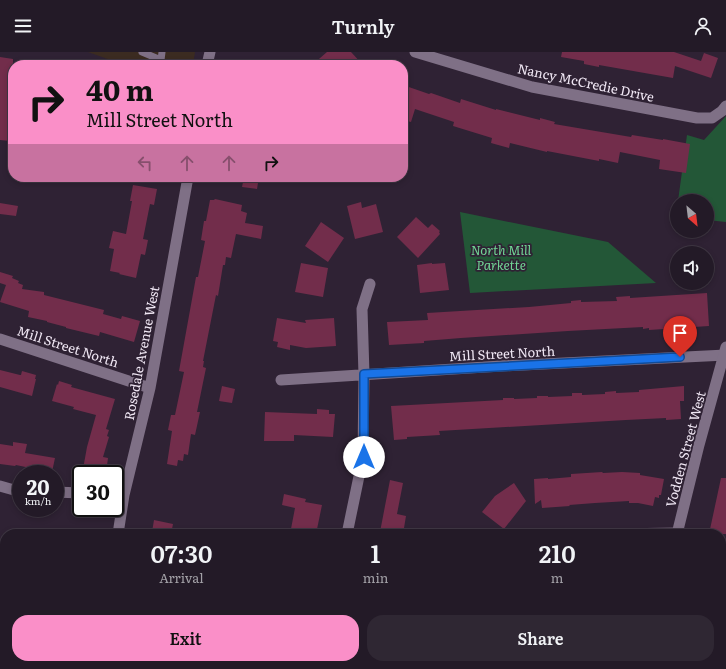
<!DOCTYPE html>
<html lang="en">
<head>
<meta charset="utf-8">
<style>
	body { margin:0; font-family:Literata,serif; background:#2f2733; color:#f1f3f6; height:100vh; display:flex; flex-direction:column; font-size:15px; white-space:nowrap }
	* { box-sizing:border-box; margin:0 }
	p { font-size:13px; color:#a3a1a7 }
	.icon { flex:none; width:22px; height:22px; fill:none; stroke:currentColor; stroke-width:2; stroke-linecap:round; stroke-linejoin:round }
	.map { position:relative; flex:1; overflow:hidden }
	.details { position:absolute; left:0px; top:477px; width:726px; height:140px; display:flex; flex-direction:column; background:#231a27; border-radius:16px 16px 0 0; box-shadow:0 2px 6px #0003,0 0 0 1px #403844 }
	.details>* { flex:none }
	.top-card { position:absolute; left:8px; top:8px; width:400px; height:122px; border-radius:16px; box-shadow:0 2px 6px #0003,0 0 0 1px #403844; background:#fa8fc8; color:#111; overflow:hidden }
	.needle { width:26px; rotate:152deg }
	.controls { position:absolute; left:670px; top:142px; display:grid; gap:8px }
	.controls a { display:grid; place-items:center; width:44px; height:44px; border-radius:50%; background:#231a27; box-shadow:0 2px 6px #0003,0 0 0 1px #403844; font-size:20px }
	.speed { position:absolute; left:12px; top:413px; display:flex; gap:8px; font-size:20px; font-weight:700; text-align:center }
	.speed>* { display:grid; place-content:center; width:52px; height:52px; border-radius:50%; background:#231a27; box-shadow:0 2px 6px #0003,0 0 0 1px #403844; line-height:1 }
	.speed small { font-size:10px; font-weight:400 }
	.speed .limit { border:2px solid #111; border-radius:6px; background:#fff; color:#111 }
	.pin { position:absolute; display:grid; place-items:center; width:34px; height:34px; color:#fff; margin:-41px -17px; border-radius:50% 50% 50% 0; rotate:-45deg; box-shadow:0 0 4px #0007 }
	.pin .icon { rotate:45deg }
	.me { position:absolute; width:44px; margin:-22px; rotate:0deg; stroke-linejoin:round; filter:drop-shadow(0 0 3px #0008) }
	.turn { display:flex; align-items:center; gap:14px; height:84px; padding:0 12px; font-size:18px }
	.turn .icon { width:52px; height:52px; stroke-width:2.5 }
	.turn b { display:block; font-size:28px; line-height:34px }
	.lanes { display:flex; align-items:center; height:38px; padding:0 12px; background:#0003; justify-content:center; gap:20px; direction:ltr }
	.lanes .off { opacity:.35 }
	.eta { display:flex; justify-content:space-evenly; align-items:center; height:68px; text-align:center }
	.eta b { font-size:24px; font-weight:600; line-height:28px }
	.action { display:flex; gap:8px; margin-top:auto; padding:8px 12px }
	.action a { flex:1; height:46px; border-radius:16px; background:#fa8fc8; color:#111; font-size:16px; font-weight:600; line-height:46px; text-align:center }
	.action a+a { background:#2f2733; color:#f1f3f6 }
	header { display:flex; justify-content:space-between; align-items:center; height:52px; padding:0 12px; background:#231a27; font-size:18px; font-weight:600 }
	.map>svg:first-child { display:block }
	.industrial { fill:#3b2b21 }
	.green { fill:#235737 }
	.building { fill:#722d4b }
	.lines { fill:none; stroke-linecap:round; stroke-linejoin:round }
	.service { stroke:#7f7086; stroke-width:7 }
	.minor { stroke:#7f7086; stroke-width:11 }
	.tertiary { stroke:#7f7086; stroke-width:11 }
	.route-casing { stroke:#114b97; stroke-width:10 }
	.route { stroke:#1a73e8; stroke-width:7 }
	.labels { text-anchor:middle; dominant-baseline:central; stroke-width:3.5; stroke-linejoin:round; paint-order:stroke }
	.street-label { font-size:13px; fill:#f0e7f4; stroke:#2f2234 }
	.park-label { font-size:13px; font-style:italic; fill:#72d796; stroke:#2f2234 }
</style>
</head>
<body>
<header><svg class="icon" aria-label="menu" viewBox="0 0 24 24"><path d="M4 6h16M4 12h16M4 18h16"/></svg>Turnly<svg class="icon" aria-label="person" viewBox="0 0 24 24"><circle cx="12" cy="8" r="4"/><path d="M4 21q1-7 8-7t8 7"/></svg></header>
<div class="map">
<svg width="726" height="617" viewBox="0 0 726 617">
	<rect width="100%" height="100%" fill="#2f2234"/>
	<path class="industrial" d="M88,0h107l-2,13h-69z"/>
	<path class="green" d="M726,64v106l-19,-2v-19h-29l9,-66 17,5z
		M460,160l148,30 48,41 -186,10z"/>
	<path class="building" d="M327,0h24l12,13h-51z
		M562,0h112l27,9 3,-8 14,5 -7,20 -36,-12 -2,12 -74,-13v2l-15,-3v-3l-23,-4z
		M0,5l13,2v33l-6,34 5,1 -2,14 -10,-1z
		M403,33l26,9 2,-1 29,10 1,-4 35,11v-1l44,11v-2l15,4 -1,2 77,13 1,-2 31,5v-1l27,5 -4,29 -27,-4 1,-9 -40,-8 -2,11 -19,-4v2l-52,-10v1l-37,-9 -1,5 -18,-5 1,-5 -39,-12 1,-4 -39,-13 -4,13 -8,-2z
		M244,125h15l-2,12 -15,-2z
		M133,133l24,4 -3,16 -4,-1 -7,35 5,1 -3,15 -4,-1 -5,24 -17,-4 1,-1 -10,-2 4,-22 -5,-1 4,-17 13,3 6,-33h-2z
		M215,147l27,6 -1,6 6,2 -2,10 18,3 -2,13 -25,-5 -5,24 -5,-1 -1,8h-2l-5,31 -2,-1 -13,66h1l-1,6 3,1 -9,44h3l-5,23 -4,-1 -3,21 -4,-1 -1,7 -5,-1 -1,6 -10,-2 5,-33 -4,-1 3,-15h4l9,-43 -5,-1 17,-94h2l7,-36 -4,-1 3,-19h2l4,-21h4z
		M361,150l1,6 14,-4 7,28 -28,7 -8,-33z
		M0,151l18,3 -2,10 -16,-2z
		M416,165l12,11 4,-4 8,7 -1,1 1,2 -22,24 -21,-21z
		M321,170l23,16 -16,24 -23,-16z
		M301,211l27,5 -5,29 -28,-5z
		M432,211v1l13,-1 4,27 -29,3 -3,-28z
		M0,220l13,4 -1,2 7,3 -1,2 5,2 -1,4 22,3v3l60,15 -1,4 18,5 1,-3 18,5 -6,21 -34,-10 -1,4 -33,-8v-1l-19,-5v-1l-19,-4 1,-6 -29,-9 6,-17 -6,-2z
		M707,241l2,33 -60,4v-2l-6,1v-2l-75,4 -107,7 -37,3v2l-35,2 -2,-23 41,-2 -1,-7 102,-6 42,-4v-2l10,-1v2l36,-1 -1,-4 14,-1v2z
		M277,266l29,5 -1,-3 29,-2 2,28 -30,2 -16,-3v5l-13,-3 1,-5 -5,-1z
		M0,318l20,5h1l1,-4 14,4 -1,4h1l-4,17 -32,-9z
		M59,329l13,4 -1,2 44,12 -9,30 3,1 -2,6 2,1 -6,20 5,1 -2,15 -23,-4 4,-22 9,-32 -23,-6 1,-2 -22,-6 5,-17 1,1z
		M222,334l13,3 -3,14 -13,-2z
		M684,334v15h-4l1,18 -15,1v-2l-40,2 -187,11 1,4 -33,2v2l-13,1 -3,-34 112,-6v-2h11v1l23,-1v-2h11v1l24,-1v-3h10v2l23,-1v-2l11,-1v2l23,-1v-2z
		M317,357l12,1v4h6l-2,23 -39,-2v6h-30l1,-29 52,2z
		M13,390l14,2 -2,9 30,5 -3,14h-1l-1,2h-11l1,-4 -24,-5 -1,1 -15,-2v-20l13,2z
		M602,420l1,1 19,-1 18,1v2l24,4 -3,16h-2v3l-4,-1 -2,9 -15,-3h-9v-2l-34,2 -26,2 1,1 -28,2 -1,-8 -6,4 -1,-25 14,-1v1l23,-2v-3z
		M721,426h5v56h-17z
		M390,428l13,3 -6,31 9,2 -3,18h-12l-11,-2z
		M514,431l12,18 -22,28 -22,-17 13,-16z
		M284,442l22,5 -1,3 17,3 -6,29h-26l5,-26 -13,-3z
		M154,468l19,4 -2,10h-17v-2h-2z"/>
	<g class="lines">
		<path class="service" d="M142,0l19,8 1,-8"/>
		<path class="minor" d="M415,0l117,35 165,31h15l10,-7 4,-5
			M207,13l3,-13
			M0,287l150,49
			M281,328l220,-14 225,-11
			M0,434l14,4h7
			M55,440l26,1
			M118,482l6,-39 26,-107 38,-211
			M347,482l16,-77 1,-82 -2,-66 8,-25
			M615,482l62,-1
			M95,617l1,-5
			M317,617l2,-5
			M502,617l1,-5"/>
		<path class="tertiary" d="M677,482l22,-89 27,-98
			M653,617l1,-5"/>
	</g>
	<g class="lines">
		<defs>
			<path id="route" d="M364,405v-83l316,-17"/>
		</defs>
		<use href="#route" class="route-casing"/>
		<use href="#route" class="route"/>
	</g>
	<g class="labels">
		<g class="street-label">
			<text transform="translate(586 30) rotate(12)">Nancy McCredie Drive</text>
			<text transform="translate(68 294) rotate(18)">Mill Street North</text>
			<text transform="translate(141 301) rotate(-79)">Rosedale Avenue West</text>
			<text transform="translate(502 301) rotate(-3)">Mill Street North</text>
			<text transform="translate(685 397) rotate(-75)">Vodden Street West</text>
		</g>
		<g class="park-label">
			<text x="501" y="197">North Mill<tspan x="501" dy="15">Parkette</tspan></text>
		</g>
	</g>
</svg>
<div class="controls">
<a><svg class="needle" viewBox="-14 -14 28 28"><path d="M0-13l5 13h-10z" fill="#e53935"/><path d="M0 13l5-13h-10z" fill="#a3a1a7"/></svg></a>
<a><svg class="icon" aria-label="sound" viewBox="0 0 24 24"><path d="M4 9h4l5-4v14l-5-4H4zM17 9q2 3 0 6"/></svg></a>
</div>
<div class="speed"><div>20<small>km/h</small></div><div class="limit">30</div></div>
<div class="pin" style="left:680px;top:305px;background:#d93025"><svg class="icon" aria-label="arrive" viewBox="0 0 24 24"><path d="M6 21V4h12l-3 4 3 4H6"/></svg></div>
<svg class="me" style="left:364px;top:405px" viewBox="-20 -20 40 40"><circle r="19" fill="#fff"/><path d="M0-13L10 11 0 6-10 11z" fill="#1a73e8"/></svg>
<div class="top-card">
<div class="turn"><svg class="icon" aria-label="right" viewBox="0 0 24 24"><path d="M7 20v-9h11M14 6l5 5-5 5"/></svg><div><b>40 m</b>Mill Street North</div></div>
<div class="lanes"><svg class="icon off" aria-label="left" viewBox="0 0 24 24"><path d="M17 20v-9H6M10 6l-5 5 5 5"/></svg><svg class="icon off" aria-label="ahead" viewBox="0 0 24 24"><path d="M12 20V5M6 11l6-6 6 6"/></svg><svg class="icon off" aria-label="ahead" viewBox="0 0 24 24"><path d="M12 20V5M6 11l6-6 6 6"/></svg><svg class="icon" aria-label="right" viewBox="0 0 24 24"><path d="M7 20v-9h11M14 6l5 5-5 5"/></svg></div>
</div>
<section class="details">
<div class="eta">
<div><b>07:30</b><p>Arrival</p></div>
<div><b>1</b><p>min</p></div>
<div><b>210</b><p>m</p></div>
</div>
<div class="action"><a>Exit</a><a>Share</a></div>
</section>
</div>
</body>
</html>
